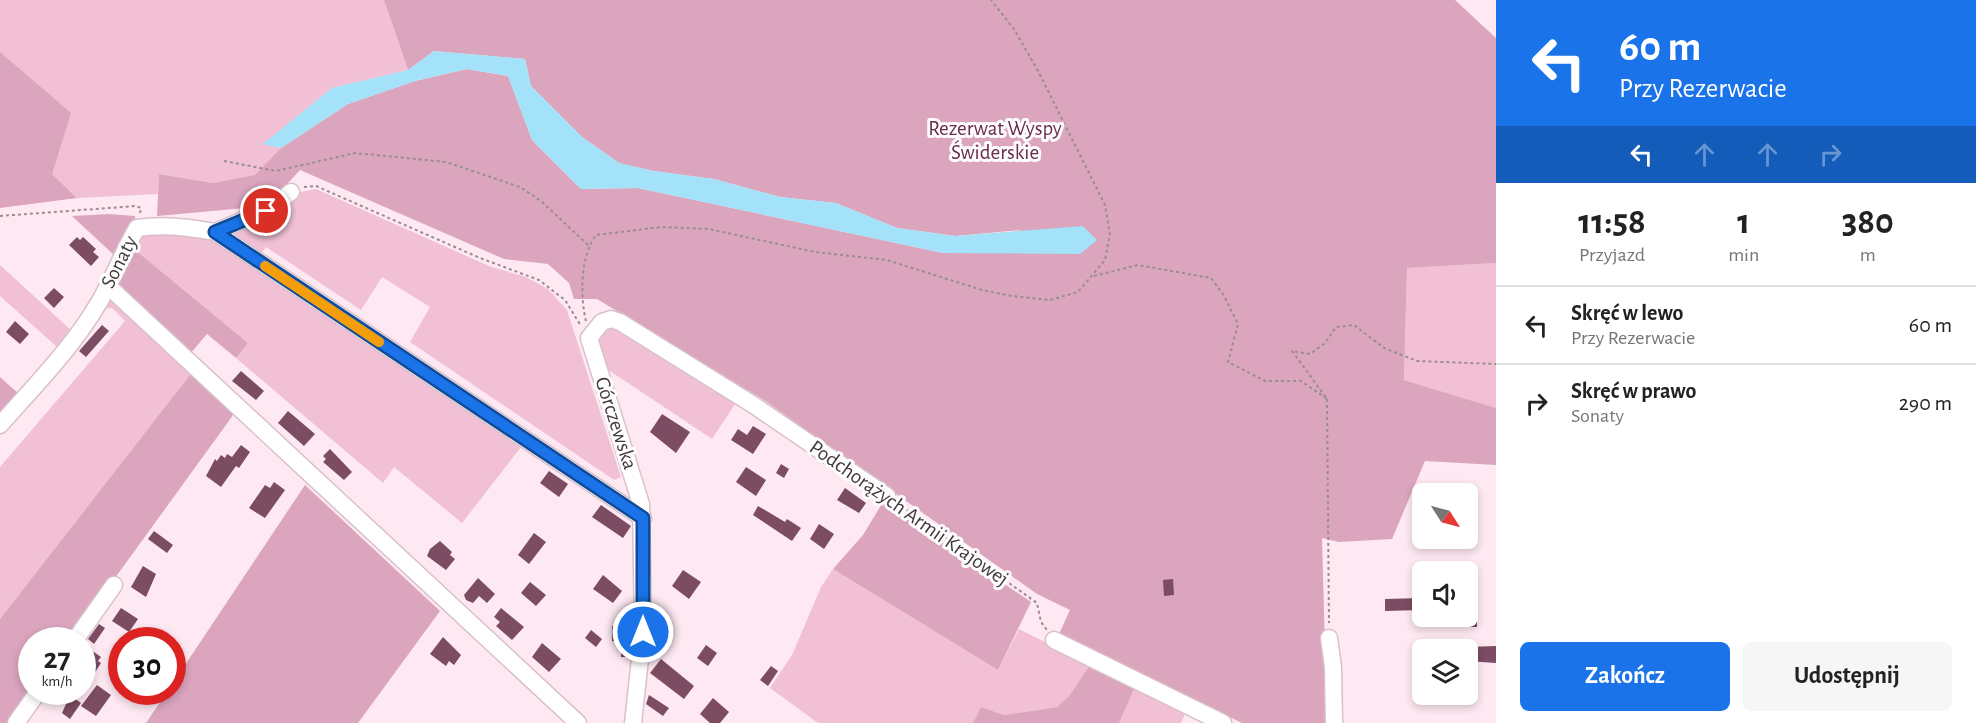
<!DOCTYPE html>
<html lang="pl">
<head>
<meta charset="utf-8">
<style>
	body { margin:0; font-family:"Alegreya Sans",sans-serif; background:#f6f6f6; color:#222; height:100vh; display:flex; flex-direction:column; font-size:22px; white-space:nowrap }
	* { box-sizing:border-box; margin:0 }
	p { font-size:20px; color:#767676 }
	.icon { flex:none; width:33px; height:33px; fill:none; stroke:currentColor; stroke-width:2; stroke-linecap:round; stroke-linejoin:round }
	.map { position:relative; flex:1; overflow:hidden }
	.details { display:flex; flex-direction:column; background:#fff; width:480px }
	.details>* { flex:none }
	.top-card { background:#1a73e8; color:#fff; overflow:hidden }
	.needle { width:39px; rotate:126deg }
	.tools { position:absolute; left:1412px; top:483px; display:grid; gap:12px }
	.tools a { display:grid; place-items:center; width:66px; height:66px; border-radius:9px; background:#fff; box-shadow:0 3px 9px #0003; font-size:30px }
	.speed { position:absolute; left:18px; top:627px; display:flex; gap:12px; font-size:30px; font-weight:700; text-align:center }
	.speed>* { display:grid; place-content:center; width:78px; height:78px; border-radius:50%; background:#fff; box-shadow:0 3px 9px #0003; line-height:1 }
	.speed small { font-size:15px; font-weight:400 }
	.speed .limit { border:9px solid #d22; background:#fff; color:#111 }
	.pin { position:absolute; display:grid; place-items:center; width:51px; height:51px; color:#fff; margin:-26px; border:3px solid #fff; border-radius:50%; box-shadow:0 2px 6px #0007 }
	.me { position:absolute; width:66px; margin:-33px; rotate:0deg; stroke-linejoin:round; filter:drop-shadow(0 0 4px #0008) }
	.turn { display:flex; align-items:center; gap:21px; height:126px; padding:0 24px; font-size:27px }
	.turn .icon { width:78px; height:78px; stroke-width:2.5 }
	.turn b { display:block; font-size:42px; line-height:51px }
	.lanes { display:flex; align-items:center; height:57px; padding:0 24px; background:#0003; justify-content:center; gap:30px; direction:ltr }
	.lanes .off { opacity:.35 }
	.eta { display:flex; justify-content:space-evenly; align-items:center; height:102px; text-align:center }
	.eta b { font-size:36px; font-weight:600; line-height:42px }
	.primary-button { display:flex; gap:12px; margin-top:auto; padding:12px 24px }
	.primary-button a { flex:1; height:69px; border-radius:9px; background:#1a73e8; color:#fff; font-size:24px; font-weight:600; line-height:69px; text-align:center }
	.primary-button a+a { background:#f6f6f6; color:#222 }
	ul { padding:0; list-style:none }
	li { display:flex; align-items:center; gap:18px; height:78px; padding:0 24px; border-top:2px solid #e0e0e0 }
	li div { flex:1 }
	li b { display:block; font-size:22px }
	li em { font-style:normal }
	main { display:flex; flex:1; min-height:0 }
	.map>svg:first-child { display:block }
	.green { fill:#f1c0d5 }
	.forest { fill:#daa5bd }
	.water { fill:#a3e2f8 }
	.building { fill:#7b4c62 }
	.lines { fill:none; stroke-linecap:round; stroke-linejoin:round }
	.minor-casing { stroke:#d9c0cb; stroke-width:19 }
	.path { stroke:#9b8c92; stroke-width:2; stroke-dasharray:3 3; stroke-linecap:butt }
	.minor { stroke:#fff; stroke-width:16 }
	.route-casing { stroke:#114b97; stroke-width:15 }
	.route { stroke:#1a73e8; stroke-width:10 }
	.slow { stroke:#f59e0b; stroke-width:10 }
	.labels { text-anchor:middle; dominant-baseline:central; stroke-width:6; stroke-linejoin:round; paint-order:stroke }
	.park-label { font-size:21px; fill:#6a2a4b; stroke:#fdfdfd }
	.street-label { font-size:21px; fill:#42383c; stroke:#fdfdfd }
</style>
</head>
<body>
<main>
<div class="map">
<svg width="1496" height="723" viewBox="0 0 1496 723">
	<rect width="100%" height="100%" fill="#fee9f2"/>
	<path class="green" d="M0,0h384l24,70 -76,18 -68,56 17,4 -25,27 -43,8 -54,-9 -1,20 -81,4 -25,-24 -30,-101 -22,-21z
		M316,189l173,77 37,11 22,12 19,21 54,167 -7,3 -204,-138 20,-35 -48,-30 -21,33 -95,-63 -6,8 -33,-22 68,-40z
		M153,231l61,7 307,209 -59,76 -68,-56 -11,16 -147,-125 12,-15 -114,-94 7,-12z
		M1496,263v145l-92,-28 3,-112z
		M0,265l71,65 -13,18 -58,-52z
		M116,299l77,72 -193,248v-152l125,-146 -13,-13 -12,1 7,-8z
		M612,323l123,81 -23,35 -105,-70 -11,-29z
		M833,569l165,101 21,-41 71,36 -21,31 -12,11 -53,8 -23,-8 -8,16h-155l-48,-35 22,-33 29,-68z
		M1135,687l51,25 -5,11h-62z"/>
	<path class="forest" d="M384,0h1071l41,38v225l-89,5 -3,112 92,28v57l-71,-4 -33,78 -53,3 -17,-4 5,185h-85l-183,-89 11,-24 -33,-16 -273,-194 -167,-101h-23l-5,-16 -21,-19 -44,-5 -204,-89 -33,36 -110,10 2,-42 54,9 42,-8 26,-27 67,-44 67,-23 52,-12 41,7 24,64 49,49 57,-1 305,65 78,-23 -66,6 -58,-8 -61,-25 -56,-6 -66,-18 -61,-8 -34,-8 -37,-26 -51,-51 -6,-27 -91,-8 -26,19z
		M0,52l71,61 -19,61 25,24 -77,10z
		M109,214l26,2 -1,10 -19,30 -43,-40z
		M134,249l114,94 -12,15 -29,-24 -18,21 -74,-70z
		M193,371l42,39 -4,8 -161,222h-38v52l-21,31h-11v-104z
		M0,377l20,18 -20,21z
		M305,485l135,126 -82,112h-212l21,-31h5l1,-9z
		M883,502l148,100 -33,68 -165,-101 30,-34z
		M1090,665l45,22 -16,36h-146l8,-16 23,8 53,-8 12,-11z"/>
	<path class="water" d="M434,51l91,8 6,27 51,51 37,26 34,8 61,8 66,18 56,6 61,25 58,8 128,-10 14,14 -17,14 -137,-1 -305,-65 -57,1 -49,-49 -24,-64 -41,-7 -52,12 -67,23 -67,44 -18,-4 69,-56 76,-18z"/>
	<path class="building" d="M77,237l3,3 3,-3 13,12 -3,3 6,5 -8,9 -22,-21z
		M54,288l10,9 -10,11 -10,-10z
		M15,321l14,13 -9,10 -14,-12z
		M102,325l7,6 -23,26 -7,-6z
		M241,371l23,20 -8,9 -24,-19z
		M288,411l27,23 -11,12 -26,-23z
		M662,414l28,18 -14,21 -26,-21z
		M753,426l13,8 -13,20 -22,-14 7,-11 9,6z
		M241,445l9,7 -11,16 -3,-2 -15,21 -15,-11 9,-17 2,2 4,-6 4,3 2,-4 5,3z
		M330,449l22,23 -8,8 -21,-18 3,-3 -3,-3z
		M781,464l8,5 -5,9 -8,-5z
		M746,467l20,13 -10,16 -20,-14z
		M549,471l19,13 -9,13 -19,-14z
		M274,482l11,8 -20,28 -16,-10 16,-23 5,3z
		M845,488l21,15 -7,10 -22,-13z
		M601,505l30,21 -8,12 -31,-21z
		M758,506l27,16 2,-3 14,9 -9,13 -39,-26z
		M819,524l15,10 -10,15 -14,-10z
		M154,531l19,14 -6,8 -19,-14z
		M534,533l12,9 -17,22 -11,-9z
		M440,541l12,11 -2,3 5,4 -9,11 -19,-14 3,-7z
		M143,566l13,8 -10,23 -15,-10z
		M683,570l18,12 -12,17 -17,-13z
		M603,575l19,16 -9,12 -20,-14z
		M478,578l17,16 -8,9 -8,-7 -6,7 -7,-3 -2,-5z
		M1173,579l1,16 -10,1 -1,-16z
		M530,582l16,13 -10,11 -15,-13z
		M1467,597h9l1,30h-23v-11h13z
		M1422,598v12l-37,1v-12z
		M121,608l17,11 -9,13 -17,-11z
		M501,608l23,19 -12,13 -16,-14 4,-4 -6,-5z
		M99,624l6,4 -11,16 -6,-5z
		M612,626h11l-1,5h9l-1,26h-9v-16h-9z
		M591,630l11,9 -6,8 -11,-9z
		M443,637l18,18 -7,10 -5,-4 -3,5 -16,-12z
		M542,643l19,16 -12,13 -17,-15z
		M706,645l11,8 -9,13 -11,-8z
		M1496,646v17l-29,-2v-14z
		M91,650l10,7 -3,4 3,2 -11,17 -8,-5v-13z
		M661,659l33,27 -10,13 -34,-26z
		M771,666l7,5 -10,15 -8,-6z
		M97,685l14,10 -15,21 -15,-10z
		M70,695l11,8 -11,16 -8,-6z
		M649,695l20,13 -6,8 -17,-12z
		M713,698l16,14 -9,11h-10l-10,-9z"/>
	<g class="lines">
		<defs>
			<path id="minor" d="M215,232l51,-21 25,-19
				M108,286l470,437
				M0,425c38,-43 82,-87 108,-139 10,-20 18,-39 29,-58 25,-4 53,-1 78,4l428,286
				M1329,638l4,29 1,56
				M75,640l39,-55
				M1054,640l169,83
				M16,723l22,-31
				M633,723l10,-91 -2,-128 -52,-166 13,-16 9,-3 9,3 132,82 135,92"/>
		</defs>
		<use href="#minor" class="minor-casing"/>
		<path class="path" d="M224,161l52,10 79,-18 91,9 74,25 21,14 47,44
			M304,187l12,-1 164,72 59,22 26,20 16,26
			M0,216l136,-10 5,2 -1,5
			M1094,276l44,-11 73,13 12,16 15,30 -10,38 37,19h36l26,18 -35,-48 18,3 15,-11 11,-16 18,-2 30,23 33,13 79,3
			M586,321c-6,-25 -6,-64 10,-86l66,-8 47,2 106,23 72,8 95,30 30,6 38,4 28,-8 27,-32 5,-26 -5,-29 -68,-136 -23,-40 -23,-29
			M1327,399l2,224
			M897,503l140,100 4,19 6,8"/>
		<use href="#minor" class="minor"/>
	</g>
	<g class="lines">
		<defs>
			<path id="route" d="M266,211l-51,21 428,286v114"/>
		</defs>
		<use href="#route" class="route-casing"/>
		<use href="#route" class="route"/>
		<path class="slow" d="M265,266l114,76"/>
	</g>
	<g class="labels">
		<g class="park-label">
			<text x="995" y="128">Rezerwat Wyspy<tspan x="995" dy="24">Świderskie</tspan></text>
		</g>
		<g class="street-label">
			<text transform="translate(119 262) rotate(-63)">Sonaty</text>
			<text transform="translate(616 423) rotate(72)">Górczewska</text>
			<text transform="translate(909 513) rotate(35)">Podchorążych Armii Krajowej</text>
		</g>
	</g>
</svg>
<div class="tools">
<a><svg class="needle" viewBox="-14 -14 28 28"><path d="M0-13l5 13h-10z" fill="#e53935"/><path d="M0 13l5-13h-10z" fill="#767676"/></svg></a>
<a><svg class="icon" aria-label="sound" viewBox="0 0 24 24"><path d="M4 9h4l5-4v14l-5-4H4zM17 9q2 3 0 6"/></svg></a>
<a><svg class="icon" aria-label="layers" viewBox="0 0 24 24"><path d="M12 4l9 5-9 5-9-5zM3 14l9 5 9-5"/></svg></a>
</div>
<div class="speed"><div>27<small>km/h</small></div><div class="limit">30</div></div>
<div class="pin" style="left:266px;top:211px;background:#d93025"><svg class="icon" aria-label="arrive" viewBox="0 0 24 24"><path d="M6 21V4h12l-3 4 3 4H6"/></svg></div>
<svg class="me" style="left:643px;top:632px" viewBox="-20 -20 40 40"><circle r="17" fill="#1a73e8" stroke="#fff" stroke-width="3"/><path d="M0-11L8 9 0 5-8 9z" fill="#fff"/></svg>
</div>
<section class="details">
<div class="top-card">
<div class="turn"><svg class="icon" aria-label="left" viewBox="0 0 24 24"><path d="M17 20v-9H6M10 6l-5 5 5 5"/></svg><div><b>60 m</b>Przy Rezerwacie</div></div>
<div class="lanes"><svg class="icon" aria-label="left" viewBox="0 0 24 24"><path d="M17 20v-9H6M10 6l-5 5 5 5"/></svg><svg class="icon off" aria-label="ahead" viewBox="0 0 24 24"><path d="M12 20V5M6 11l6-6 6 6"/></svg><svg class="icon off" aria-label="ahead" viewBox="0 0 24 24"><path d="M12 20V5M6 11l6-6 6 6"/></svg><svg class="icon off" aria-label="right" viewBox="0 0 24 24"><path d="M7 20v-9h11M14 6l5 5-5 5"/></svg></div>
</div>
<div class="eta">
<div><b>11:58</b><p>Przyjazd</p></div>
<div><b>1</b><p>min</p></div>
<div><b>380</b><p>m</p></div>
</div>
<ul>
<li><svg class="icon" aria-label="left" viewBox="0 0 24 24"><path d="M17 20v-9H6M10 6l-5 5 5 5"/></svg><div><b>Skręć w lewo</b><p>Przy Rezerwacie</p></div><em>60 m</em></li>
<li><svg class="icon" aria-label="right" viewBox="0 0 24 24"><path d="M7 20v-9h11M14 6l5 5-5 5"/></svg><div><b>Skręć w prawo</b><p>Sonaty</p></div><em>290 m</em></li>
</ul>
<div class="primary-button"><a>Zakończ</a><a>Udostępnij</a></div>
</section>
</main>
</body>
</html>
